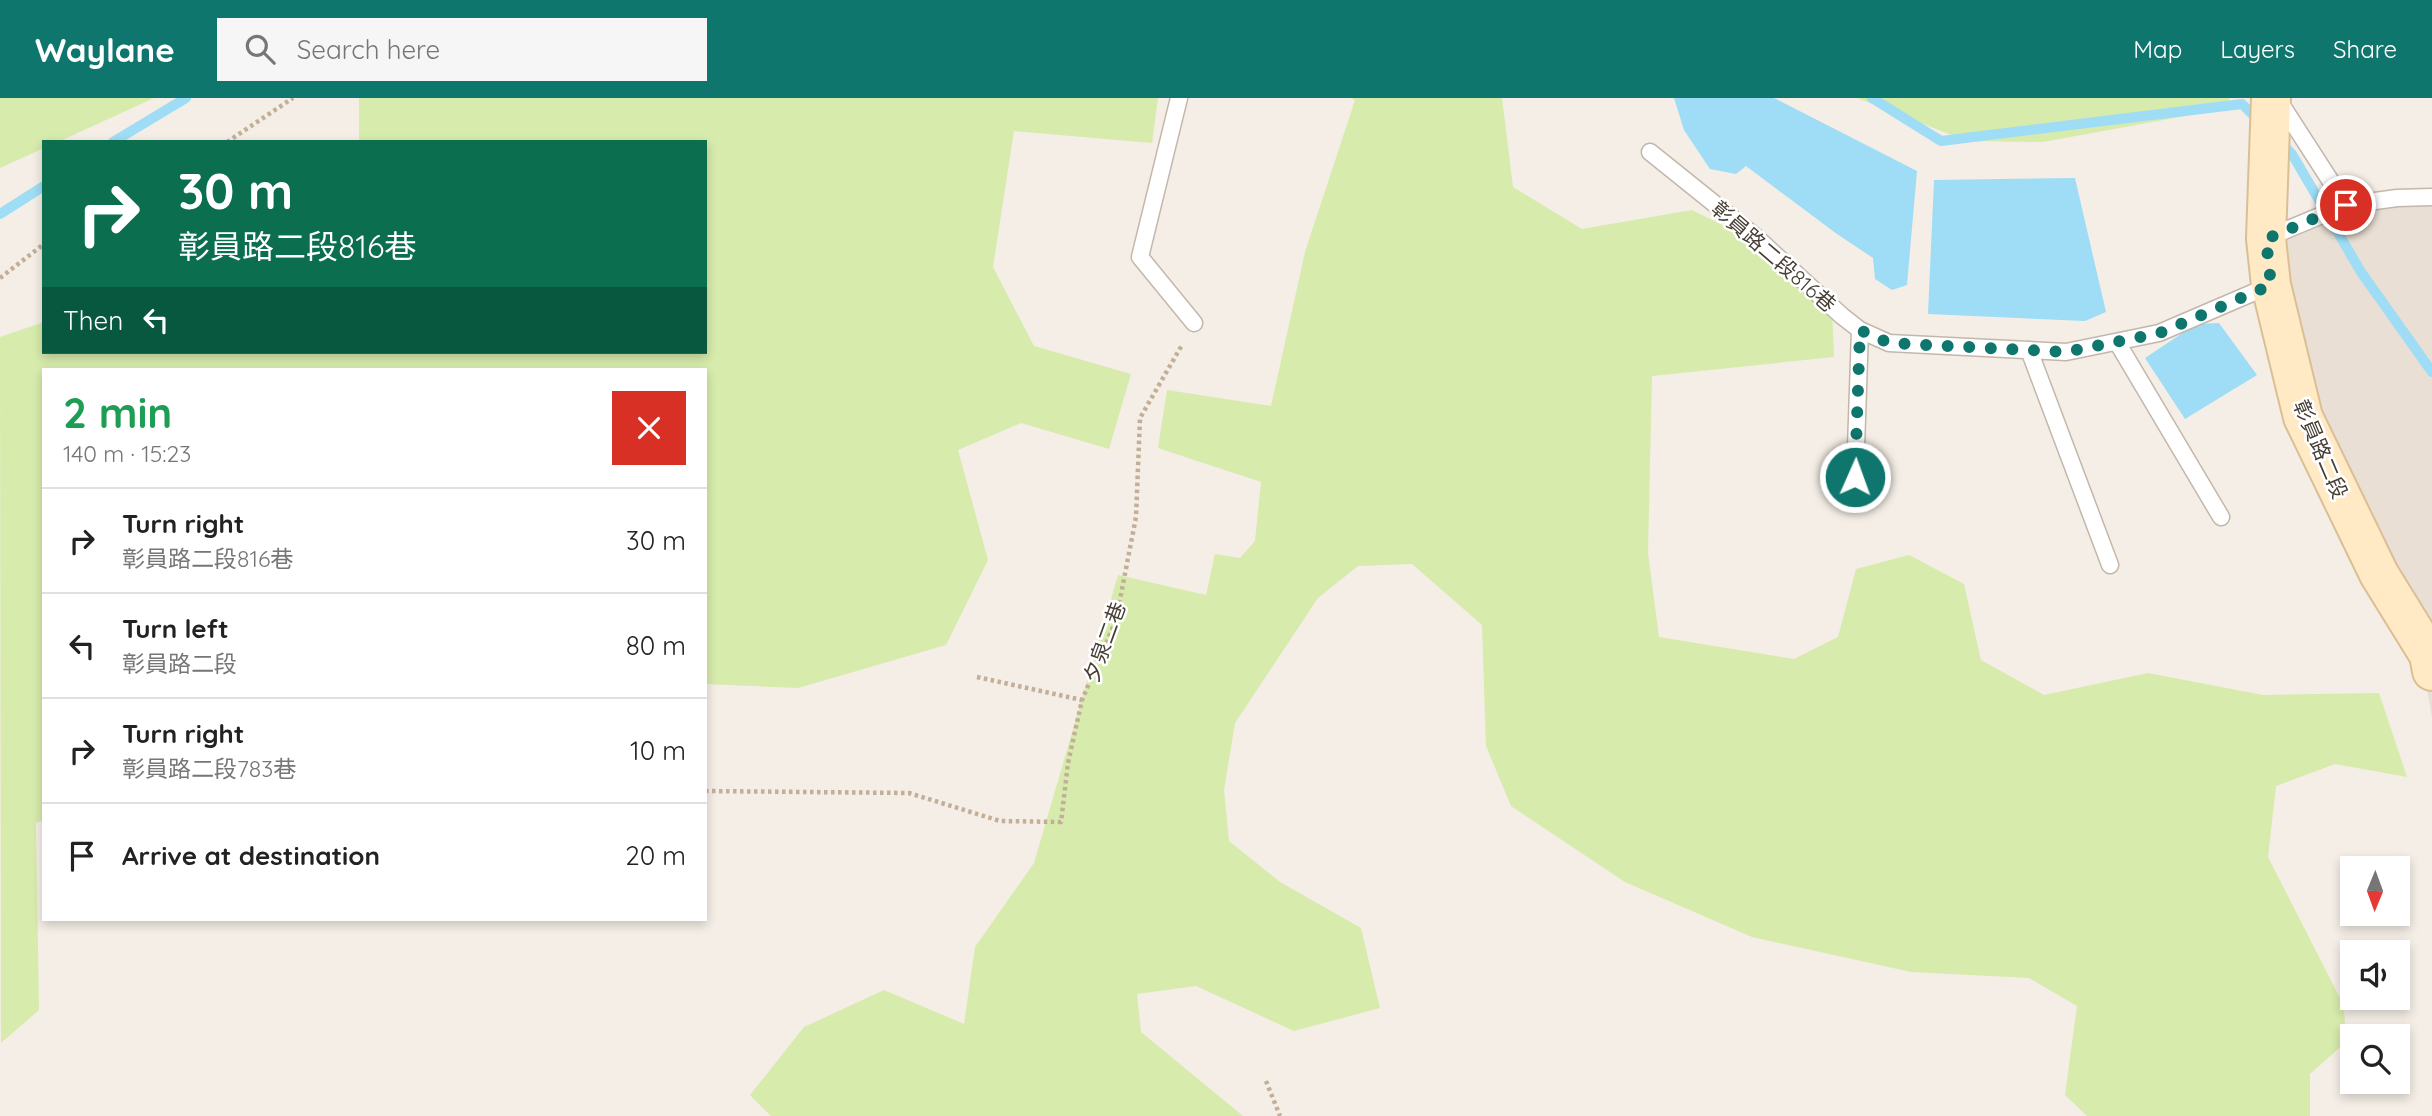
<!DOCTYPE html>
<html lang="en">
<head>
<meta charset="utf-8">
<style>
	body { margin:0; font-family:Quicksand,"Noto Sans TC",sans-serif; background:#f6f6f6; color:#222; height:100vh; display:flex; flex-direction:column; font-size:26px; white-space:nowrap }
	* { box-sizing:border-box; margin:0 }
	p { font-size:23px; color:#767676 }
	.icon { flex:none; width:38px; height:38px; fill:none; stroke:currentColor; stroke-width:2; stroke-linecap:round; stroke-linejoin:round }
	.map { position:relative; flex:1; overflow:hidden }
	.side { position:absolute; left:42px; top:270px; width:665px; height:553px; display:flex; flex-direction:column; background:#fff; border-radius:0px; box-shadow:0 4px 10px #0003 }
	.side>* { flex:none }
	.top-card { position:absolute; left:42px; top:42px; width:665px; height:214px; border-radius:0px; box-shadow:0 4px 10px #0003; background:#0b6e4f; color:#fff; overflow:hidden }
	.needle { width:46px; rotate:181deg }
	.tools { position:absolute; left:2340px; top:758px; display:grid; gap:14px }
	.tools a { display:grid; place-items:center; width:70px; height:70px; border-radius:0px; background:#fff; box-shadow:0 4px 10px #0003; font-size:35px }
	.pin { position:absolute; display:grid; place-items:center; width:60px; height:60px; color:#fff; margin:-30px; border:4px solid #fff; border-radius:50%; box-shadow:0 2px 7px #0007 }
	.me { position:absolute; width:77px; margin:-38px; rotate:2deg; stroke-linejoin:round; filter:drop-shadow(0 0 5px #0008) }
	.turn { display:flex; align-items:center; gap:24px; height:147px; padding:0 21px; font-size:32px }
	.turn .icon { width:91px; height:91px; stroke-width:2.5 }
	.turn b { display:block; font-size:49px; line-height:60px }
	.then { display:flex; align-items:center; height:66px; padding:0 21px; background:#0003; gap:14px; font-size:26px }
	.round { display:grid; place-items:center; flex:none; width:74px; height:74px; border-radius:0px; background:#f6f6f6 }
	.overview { display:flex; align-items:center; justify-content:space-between; height:119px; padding:0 21px }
	h1 { font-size:42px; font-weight:700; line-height:52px; color:#1e9e55 }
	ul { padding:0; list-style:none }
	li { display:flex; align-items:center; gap:21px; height:105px; padding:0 21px; border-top:2px solid #e0e0e0 }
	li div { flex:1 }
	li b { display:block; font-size:26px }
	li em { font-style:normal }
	header { display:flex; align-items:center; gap:42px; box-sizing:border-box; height:98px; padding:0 35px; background:#0f766e; color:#fff }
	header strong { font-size:33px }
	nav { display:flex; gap:38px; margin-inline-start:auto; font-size:24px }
	.search { width:490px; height:63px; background:#f6f6f6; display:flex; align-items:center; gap:18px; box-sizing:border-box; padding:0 24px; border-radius:0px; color:#767676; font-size:26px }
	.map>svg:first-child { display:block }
	.residential { fill:#e9dfd4 }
	.green { fill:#d7ebac }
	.water { fill:#9eddf5 }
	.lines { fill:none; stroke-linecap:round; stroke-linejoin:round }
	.stream { stroke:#9eddf5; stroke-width:10 }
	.lane-casing { stroke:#c3b7ab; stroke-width:19 }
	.secondary-casing { stroke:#dbbf94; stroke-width:42 }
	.path { stroke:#c3ae98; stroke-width:4.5; stroke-dasharray:3.5 3.5; stroke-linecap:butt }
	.lane { stroke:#fff; stroke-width:16 }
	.secondary { stroke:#ffeac5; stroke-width:38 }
	.route { stroke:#0f766e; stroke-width:12; stroke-dasharray:0 21.6 }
	.labels { text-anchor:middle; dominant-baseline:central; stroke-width:5; stroke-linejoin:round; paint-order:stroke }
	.street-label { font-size:21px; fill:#473e35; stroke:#fff }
</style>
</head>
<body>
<header>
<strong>Waylane</strong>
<div class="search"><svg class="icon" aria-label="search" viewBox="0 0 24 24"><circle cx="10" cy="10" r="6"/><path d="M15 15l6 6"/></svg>Search here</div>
<nav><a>Map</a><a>Layers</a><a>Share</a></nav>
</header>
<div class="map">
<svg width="2432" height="1018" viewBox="0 0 2432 1018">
	<rect width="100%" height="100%" fill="#f4eee6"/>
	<path class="residential" d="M2432,98v521l-17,-90 -100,-216 -44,-186 98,-28z"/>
	<path class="green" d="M0,0h154l-96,44h-14v6l-44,20z
		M359,0h799l-6,45 -138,-12 -21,136 41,79 97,28 -22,75 -88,-26 -63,27 30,110 -42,85 -148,43 -93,-4v-315h-661v451l-8,3 3,187 -38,33 -1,-706 44,-15v30h661v-210h-346z
		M1351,0h151l11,89 69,42 110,-19 79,39 61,57 2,51 -182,19 -4,177 11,84 135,22 44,-22 18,-68 53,-14 55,29 17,76 63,35 104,-22 115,22 116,-2 28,84 -72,-13 -59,22 -8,71 76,149 2,36 -36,32v42h-223l-22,-21 12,-89 -48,-28 -118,-6 -159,-35 -127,-55 -114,-76 -25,-60 -4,-121 -70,-61 -54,2 -40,32 -83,125 -11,67 5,51 51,41 81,46 19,80 -86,23 -98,-45 -59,8 4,38 102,84h-472l-21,-21 54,-68 80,-37 80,34 11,-77 59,-84 84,-288 88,20 9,-41 25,4 15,-17 6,-59 -103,-34 9,-58 104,16 34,-154 50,-152z
		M1857,0h372v10l-186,34 -76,-1z"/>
	<path class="water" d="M1674,0h100l143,73 -10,114 -15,5 -17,-11 -2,-21 -36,-24 -91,-68 -10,8 -26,-5 -26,-39z
		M2075,80l31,134 -21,9 -157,-7 6,-134z
		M2219,225l38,52 -72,44 -40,-61 51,-34z"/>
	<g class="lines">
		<path class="stream" d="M1872,0l69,43 301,-37 18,18
			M2279,43l13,13 69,118 71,100
			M113,44l73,-44
			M0,116l44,-28"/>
		<defs>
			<path id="lane" d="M1179,0l-39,159 54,66
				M2279,3l67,104
				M1650,54l107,86 85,78 18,14 29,13 177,9 93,-19 112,-48
				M2267,140l79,-33 51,-7 35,-1
				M2117,244l104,175
				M2029,252l81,215
				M1855,379l5,-147"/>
			<path id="secondary" d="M2271,0l-5,141 5,46 32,132 76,157 50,81 3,16"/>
		</defs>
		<use href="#lane" class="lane-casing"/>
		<use href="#secondary" class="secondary-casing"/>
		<path class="path" d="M227,44l66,-44
			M0,180l44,-34
			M977,579l105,23
			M705,693l204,2 91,28 61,1 7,-59 14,-63 34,-80 20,-103 4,-99 42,-73
			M1266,983l14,35"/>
		<use href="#lane" class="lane"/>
		<use href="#secondary" class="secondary"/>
	</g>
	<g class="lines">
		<path class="route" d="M1855,379l5,-147 29,13 177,9 94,-19 111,-48 -5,-46 80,-34"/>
	</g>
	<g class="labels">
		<g class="street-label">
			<text transform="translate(1774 158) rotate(41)">彰員路二段816巷</text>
			<text transform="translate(2321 351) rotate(67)">彰員路二段</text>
			<text transform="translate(1104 544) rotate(-70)">夕泉二巷</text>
		</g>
	</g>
</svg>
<div class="tools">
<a><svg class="needle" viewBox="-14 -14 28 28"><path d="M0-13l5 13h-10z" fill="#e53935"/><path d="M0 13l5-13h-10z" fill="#767676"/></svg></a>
<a><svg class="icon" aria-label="sound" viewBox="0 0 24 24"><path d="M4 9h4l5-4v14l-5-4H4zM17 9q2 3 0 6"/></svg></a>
<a><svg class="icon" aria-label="search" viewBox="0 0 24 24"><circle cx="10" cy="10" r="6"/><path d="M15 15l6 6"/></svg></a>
</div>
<div class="pin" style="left:2346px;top:107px;background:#d93025"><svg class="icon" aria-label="arrive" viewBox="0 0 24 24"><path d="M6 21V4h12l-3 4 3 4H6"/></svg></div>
<svg class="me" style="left:1855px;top:379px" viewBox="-20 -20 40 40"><circle r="17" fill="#0f766e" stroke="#fff" stroke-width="3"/><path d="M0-11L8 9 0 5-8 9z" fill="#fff"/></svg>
<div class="top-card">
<div class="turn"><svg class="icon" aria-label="right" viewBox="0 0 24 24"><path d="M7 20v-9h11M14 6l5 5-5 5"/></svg><div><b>30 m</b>彰員路二段816巷</div></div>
<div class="then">Then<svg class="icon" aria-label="left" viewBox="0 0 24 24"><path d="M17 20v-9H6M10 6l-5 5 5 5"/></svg></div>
</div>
<section class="side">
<div class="overview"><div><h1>2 min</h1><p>140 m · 15:23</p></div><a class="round" style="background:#d93025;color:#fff"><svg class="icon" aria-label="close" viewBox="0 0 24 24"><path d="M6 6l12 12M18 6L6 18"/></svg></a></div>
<ul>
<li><svg class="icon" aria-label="right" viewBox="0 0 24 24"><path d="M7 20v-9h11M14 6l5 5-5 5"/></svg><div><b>Turn right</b><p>彰員路二段816巷</p></div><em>30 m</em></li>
<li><svg class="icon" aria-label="left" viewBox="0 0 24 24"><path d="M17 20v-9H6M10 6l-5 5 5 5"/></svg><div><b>Turn left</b><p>彰員路二段</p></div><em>80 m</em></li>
<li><svg class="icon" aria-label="right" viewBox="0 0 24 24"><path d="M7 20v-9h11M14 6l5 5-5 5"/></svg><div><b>Turn right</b><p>彰員路二段783巷</p></div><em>10 m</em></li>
<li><svg class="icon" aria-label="arrive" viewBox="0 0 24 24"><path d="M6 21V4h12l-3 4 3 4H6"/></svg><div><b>Arrive at destination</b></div><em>20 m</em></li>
</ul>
</section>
</div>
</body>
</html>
